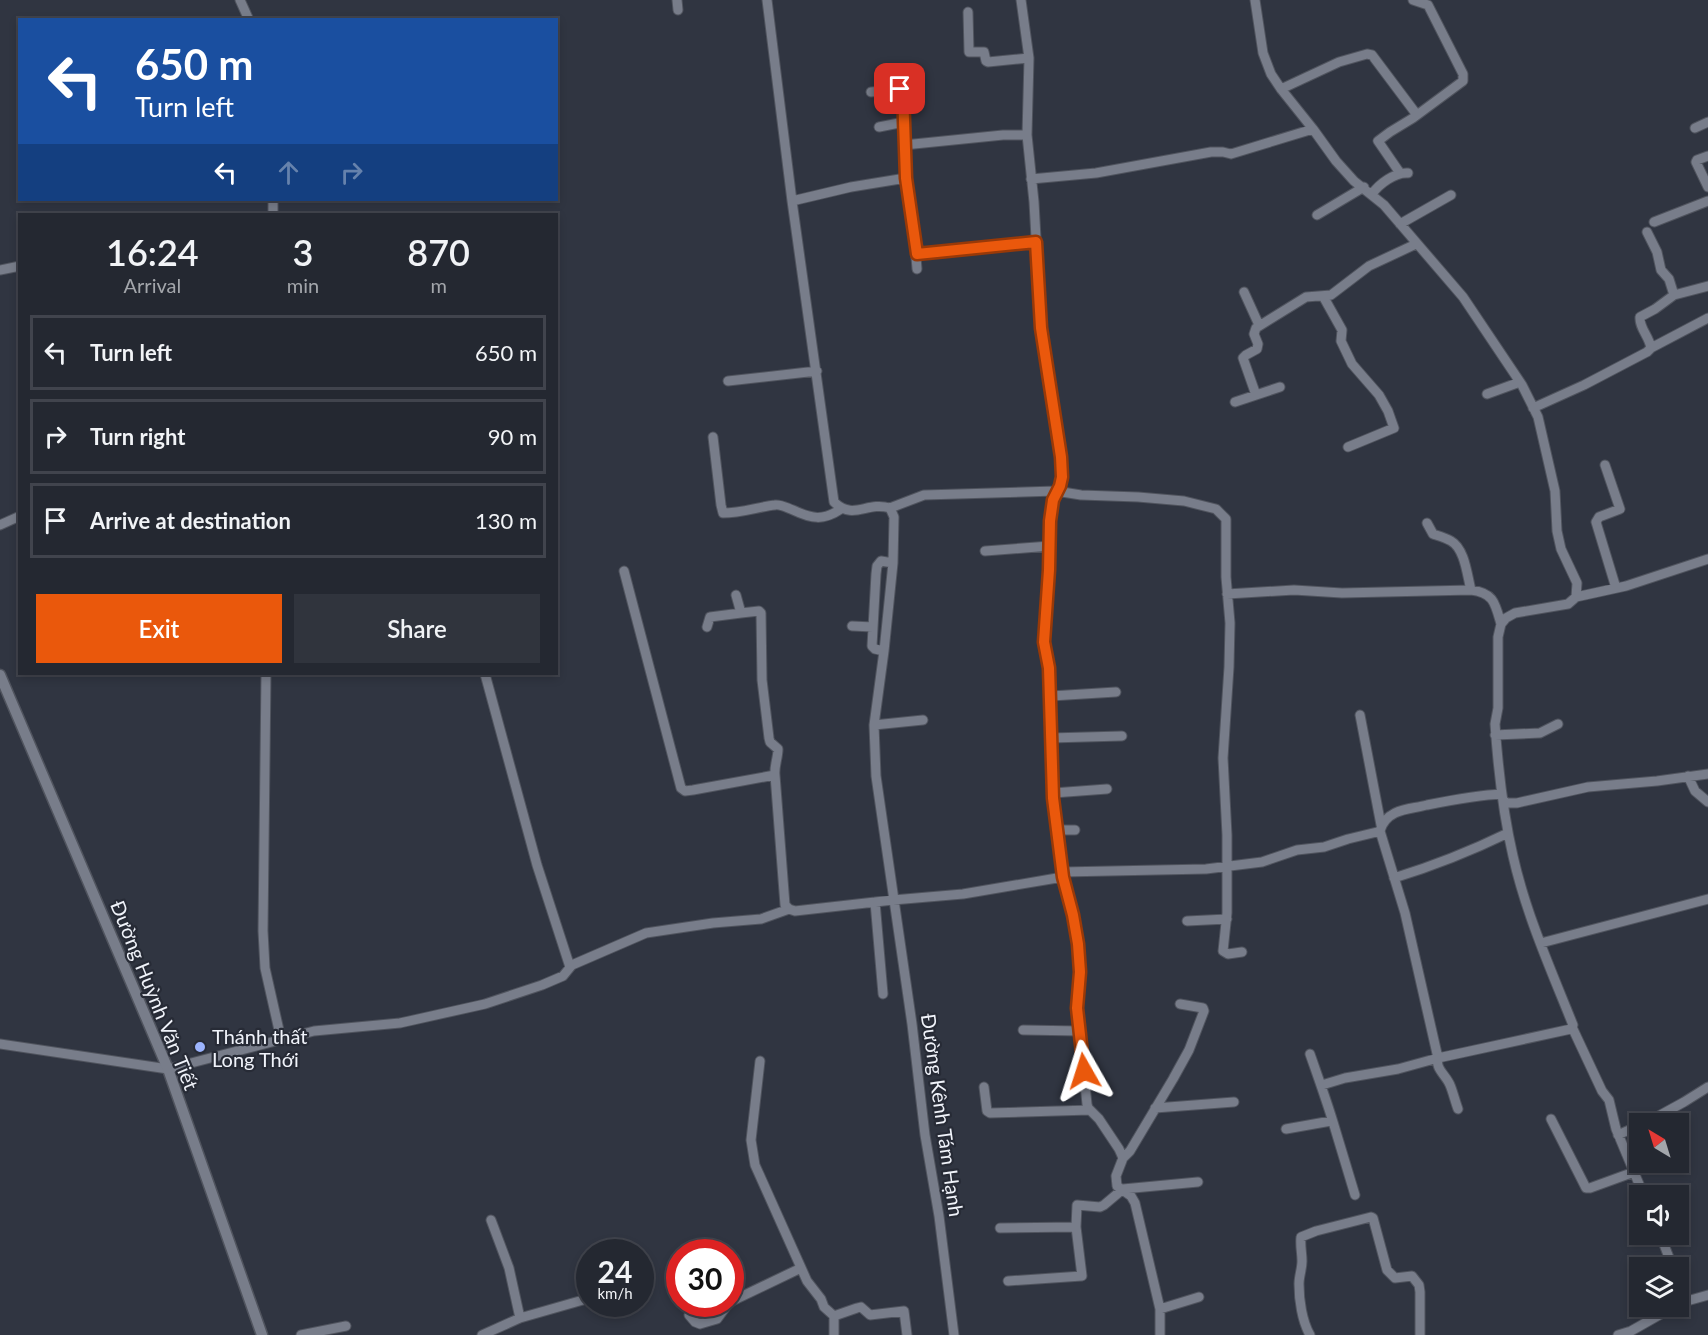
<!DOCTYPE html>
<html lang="en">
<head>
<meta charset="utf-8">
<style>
	body { margin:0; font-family:Lato,sans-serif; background:#30343d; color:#f1f3f6; height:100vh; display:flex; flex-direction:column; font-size:22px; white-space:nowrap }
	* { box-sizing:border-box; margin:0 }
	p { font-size:20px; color:#a3a6ab }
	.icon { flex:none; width:33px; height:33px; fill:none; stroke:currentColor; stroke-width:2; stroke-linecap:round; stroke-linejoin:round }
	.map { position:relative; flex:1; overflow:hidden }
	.drawer { position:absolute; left:18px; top:213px; width:540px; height:462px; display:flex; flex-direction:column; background:#242831; border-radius:0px; box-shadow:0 3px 9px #0003,0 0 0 2px #41444d }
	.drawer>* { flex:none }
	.banner { position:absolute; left:18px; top:18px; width:540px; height:183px; border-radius:0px; box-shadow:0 3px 9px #0003,0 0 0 2px #41444d; background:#1a4fa0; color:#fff; overflow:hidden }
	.needle { width:39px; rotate:322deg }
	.tools { position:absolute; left:1629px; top:1113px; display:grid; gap:12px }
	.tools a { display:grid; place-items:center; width:60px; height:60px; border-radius:0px; background:#242831; box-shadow:0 3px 9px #0003,0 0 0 2px #41444d; font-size:30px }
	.speed { position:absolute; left:576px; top:1239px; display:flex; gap:12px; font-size:30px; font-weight:700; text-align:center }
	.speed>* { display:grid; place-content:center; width:78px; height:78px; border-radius:50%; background:#242831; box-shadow:0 3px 9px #0003,0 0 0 2px #41444d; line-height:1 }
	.speed small { font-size:15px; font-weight:400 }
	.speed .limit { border:9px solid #d22; background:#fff; color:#111 }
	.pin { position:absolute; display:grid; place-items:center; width:51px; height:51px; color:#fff; margin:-26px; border-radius:12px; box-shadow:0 3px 9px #0006 }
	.me { position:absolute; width:66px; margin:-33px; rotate:354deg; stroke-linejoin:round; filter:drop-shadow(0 0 4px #0008) }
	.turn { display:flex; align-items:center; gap:21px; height:126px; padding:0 18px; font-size:27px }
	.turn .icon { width:78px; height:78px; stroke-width:2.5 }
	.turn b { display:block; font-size:42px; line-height:51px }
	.lanes { display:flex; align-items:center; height:57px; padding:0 18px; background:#0003; justify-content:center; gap:30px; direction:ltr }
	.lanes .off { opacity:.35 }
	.eta { display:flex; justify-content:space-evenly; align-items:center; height:102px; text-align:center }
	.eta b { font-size:36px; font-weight:600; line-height:42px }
	.button { display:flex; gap:12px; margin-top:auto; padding:12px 18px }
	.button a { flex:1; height:69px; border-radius:0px; background:#ea580c; color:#fff; font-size:24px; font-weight:600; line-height:69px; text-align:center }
	.button a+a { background:#30343d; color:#f1f3f6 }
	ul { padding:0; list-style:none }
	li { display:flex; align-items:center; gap:18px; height:75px; margin:0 12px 9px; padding:0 6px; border:3px solid #41444d; border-radius:0px }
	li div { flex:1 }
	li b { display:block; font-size:22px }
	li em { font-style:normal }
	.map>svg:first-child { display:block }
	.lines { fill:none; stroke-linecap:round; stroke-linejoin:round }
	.minor-casing { stroke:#50545e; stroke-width:11 }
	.tertiary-casing { stroke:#50545e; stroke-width:13 }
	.minor { stroke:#787d8a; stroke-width:9 }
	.tertiary { stroke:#787d8a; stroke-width:10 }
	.route-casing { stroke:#983908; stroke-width:15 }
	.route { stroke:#ea580c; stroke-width:10 }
	.poi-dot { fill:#9cb4fd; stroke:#272b36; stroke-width:2 }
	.labels { text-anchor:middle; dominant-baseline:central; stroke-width:4.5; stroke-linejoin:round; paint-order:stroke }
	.street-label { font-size:20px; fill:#f0f3fa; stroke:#272b36 }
	.poi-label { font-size:20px; fill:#f0f3fa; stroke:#272b36; text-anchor:start }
</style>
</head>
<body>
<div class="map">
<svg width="1708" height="1335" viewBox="0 0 1708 1335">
	<rect width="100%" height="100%" fill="#303541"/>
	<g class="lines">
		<defs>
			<path id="minor" d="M240,0l9,20
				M677,0l1,10
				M767,0l25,201 42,301c20,19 32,-1 56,6l4,9 -1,46 -9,88 -10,74 2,51 36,248 13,111 14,81 15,119
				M1021,0l8,58 -2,77 7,67 7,126 20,129 1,20 -2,8 -7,15 -3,21 -1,49 -5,72 5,26 2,28 -1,29 3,73 10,79 10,38 5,29 2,28 -3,36 10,96 1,4 11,11 20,30 4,9 -7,18 1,10 14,10 4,7 25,106v26
				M1255,0l8,53 8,21 10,15 32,40 23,32 18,20 30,24 79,92 59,88 16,32 17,74 2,40 4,18 16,34 -1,14 -8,7 -53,9 -9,5 -5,6 -3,13v71l-3,16c3,44 8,89 18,132 13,58 38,114 60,169l-2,4 -133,29c-3,11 8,17 12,27 3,7 5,16 8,24
				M968,12l1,40h15l2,9 2,1 41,-4
				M1281,89l58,-27 28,-8 5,1 45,60
				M871,92l29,-3 3,3 3,86 11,76
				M879,127l25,-5
				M1695,128l13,-6
				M904,145l99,-10h24
				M1708,156l-11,4 -1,2 12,25
				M1400,173l-22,-32 12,-9 23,-14 50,-37v-7l-35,-69 -15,-5
				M1031,179l65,-6 115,-21h12l8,2 82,-25
				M1372,194c7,-10 23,-22 36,-21
				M792,201l59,-14 55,-9
				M273,214v-14
				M1317,215l47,-28
				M1654,222l54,-21
				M1400,224l51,-29
				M1647,232l10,20 4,18 8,9 5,16
				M917,269l-1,-12 1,-3 119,-12
				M0,270l20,-4
				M1244,292l15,33
				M1323,296l19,34 -1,11 11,23 27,31 9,16 6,17 -46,19
				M1651,348l57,-30
				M728,381l89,-10
				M1487,394l33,-12
				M1256,395l-13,-37 3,-3 11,-6 1,-5 -4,-10 2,-6 50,-31 25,-2 38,-29 47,-22
				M1235,402l45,-15
				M1533,408l51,-23 63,-33 4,-4c-2,-12 -12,-20 -11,-31l15,-8 19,-14 34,-9
				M713,437l8,68 2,8c18,0 35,-6 52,-8 6,-1 12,3 18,5 19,9 30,11 48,-1
				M1605,465l15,44 -21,8 -3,5 20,66
				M890,508l34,-13 132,-4 25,4 57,2 46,4 32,8 10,10v58l4,46 -1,44 -6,91 4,77v78l-4,38 5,3 14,-2
				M1427,523l6,11c6,2 13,4 18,7 14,8 16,34 20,49
				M0,525l20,-9
				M985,551l65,-5
				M624,571l57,217 4,3 8,-1 82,-15
				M1227,594l67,-4 48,3 129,-3c23,3 24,13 30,34
				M736,595l5,18 18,-2 2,2 1,67 7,58 1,4 8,7c0,9 -4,17 -3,26l10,130 4,4 6,2 98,-11 70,-6 100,-17
				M1576,597l50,-11 82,-27
				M852,626l21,1
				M707,627l3,-10 31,-4
				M884,651l-9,-2 -3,-3 4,-72 1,-8 4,-5 12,2
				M266,674l-3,257 2,37 16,71
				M485,674l52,191 33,102
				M1051,696l65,-4
				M1360,715l21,110
				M874,725l49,-5
				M1495,735l45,-2 18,-9
				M1050,738l72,-2
				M1688,776l7,15 13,11
				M1053,793l54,-4
				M1503,800l4,3h10l71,-16 69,-6 51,-7
				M1057,830h18
				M1062,872l144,-3 56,-7 35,-12 27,-3 24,-8 29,-7 3,-1c2,-8 7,-14 15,-18 10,-5 21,-5 32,-8 25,-5 50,-10 75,-11
				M1394,878c39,-12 77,-27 114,-45
				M875,902l8,92
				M1187,921l40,-2
				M1541,943l167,-44
				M1572,1027l30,64 7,9 7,29 28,67
				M1023,1030l57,1
				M0,1044l168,25 146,-38 86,-8 85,-19 57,-19 21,-9 9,-11 74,-32 67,-10 48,-4 28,-10
				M1310,1054c8,23 16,45 23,68
				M760,1061l-9,79 4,25 52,116 14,18 3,8 10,9 23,-8 4,-1 9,8 34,-4 3,24
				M1322,1085l23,-7 53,-9 40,-11 -33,-145 -25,-82
				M984,1087l3,24 3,2 100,-3
				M1155,1108l79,-6
				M1551,1119l35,69h4l44,-16
				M1644,1124l40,-22 24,-15
				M1286,1129l45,-8 2,1 22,73
				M1618,1135l22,-10
				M1123,1158l7,-7 43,-72 16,-29 15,-39 -1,-3 -23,-4
				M491,1220l18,48 11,50
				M1000,1228l76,-1
				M1660,1234l13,34
				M1008,1281l74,-5 -6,-49 1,-22 23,2 4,-2 19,-16 75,-7
				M1678,1281l9,20
				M730,1302l71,-34
				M1678,1305l9,-4 21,-6
				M1160,1309l39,-12
				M689,1315l6,7 5,2 17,-5 11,-15
				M834,1316v19
				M301,1335l45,-9
				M482,1335l38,-17 70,-20
				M1310,1335c-8,-14 -11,-35 -11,-51 0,-8 3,-15 3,-23 0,-8 -2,-15 -1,-24l15,-6 55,-14 2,1 14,52 8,8 17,-2 7,9 1,7v43
				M1618,1335l13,-4 44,-25"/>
			<path id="tertiary" d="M0,675l168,394 94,266"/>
		</defs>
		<use href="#minor" class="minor-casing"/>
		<use href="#tertiary" class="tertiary-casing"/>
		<use href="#minor" class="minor"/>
		<use href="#tertiary" class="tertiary"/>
	</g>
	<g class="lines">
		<defs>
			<path id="route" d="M900,89l3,3 3,86 11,76 119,-12 5,86 20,129 1,20 -2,9 -7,14 -3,21 -1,49 -5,72 5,26 4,130 10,79 10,38 5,29 2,28 -3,36 7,63"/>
		</defs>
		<use href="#route" class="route-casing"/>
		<use href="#route" class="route"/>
	</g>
	<circle class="poi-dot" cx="200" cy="1047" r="6"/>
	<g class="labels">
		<g class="street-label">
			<text transform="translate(155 995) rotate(68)">Đường Huỳnh Văn Tiết</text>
			<text transform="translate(943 1115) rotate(82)">Đường Kênh Tám Hạnh</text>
		</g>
		<g class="poi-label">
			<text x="212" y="1036">Thánh thất<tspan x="212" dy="23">Long Thới</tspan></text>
		</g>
	</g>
</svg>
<div class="tools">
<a><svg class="needle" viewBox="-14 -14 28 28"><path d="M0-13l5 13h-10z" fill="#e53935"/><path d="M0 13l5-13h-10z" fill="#a3a6ab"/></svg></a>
<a><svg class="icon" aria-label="sound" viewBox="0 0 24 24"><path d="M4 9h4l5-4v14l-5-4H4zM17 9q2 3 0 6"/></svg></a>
<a><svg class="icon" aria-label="layers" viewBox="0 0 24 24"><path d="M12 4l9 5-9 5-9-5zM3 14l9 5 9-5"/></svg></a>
</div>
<div class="speed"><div>24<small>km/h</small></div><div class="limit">30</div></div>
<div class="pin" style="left:900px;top:89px;background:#d93025"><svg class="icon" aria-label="arrive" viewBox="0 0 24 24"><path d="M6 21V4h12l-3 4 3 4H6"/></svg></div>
<svg class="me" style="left:1084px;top:1071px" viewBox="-20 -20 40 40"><path d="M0-17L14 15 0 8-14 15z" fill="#ea580c" stroke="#fff" stroke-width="4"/></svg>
<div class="banner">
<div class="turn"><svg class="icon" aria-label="left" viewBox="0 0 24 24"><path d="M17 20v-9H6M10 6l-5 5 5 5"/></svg><div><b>650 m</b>Turn left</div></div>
<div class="lanes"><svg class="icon" aria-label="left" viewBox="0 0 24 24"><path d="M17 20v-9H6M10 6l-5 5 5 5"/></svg><svg class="icon off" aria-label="ahead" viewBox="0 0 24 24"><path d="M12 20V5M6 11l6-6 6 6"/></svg><svg class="icon off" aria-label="right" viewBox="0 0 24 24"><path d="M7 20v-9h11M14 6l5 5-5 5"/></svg></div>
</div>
<section class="drawer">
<div class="eta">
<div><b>16:24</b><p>Arrival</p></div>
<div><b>3</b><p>min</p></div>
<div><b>870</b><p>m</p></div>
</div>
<ul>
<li><svg class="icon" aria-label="left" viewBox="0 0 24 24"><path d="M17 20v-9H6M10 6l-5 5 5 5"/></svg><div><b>Turn left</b></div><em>650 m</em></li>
<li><svg class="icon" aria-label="right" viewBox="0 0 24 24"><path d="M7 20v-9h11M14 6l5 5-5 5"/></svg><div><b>Turn right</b></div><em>90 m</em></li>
<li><svg class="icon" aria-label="arrive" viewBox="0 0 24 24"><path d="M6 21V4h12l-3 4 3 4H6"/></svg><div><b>Arrive at destination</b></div><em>130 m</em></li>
</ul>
<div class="button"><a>Exit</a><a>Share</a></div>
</section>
</div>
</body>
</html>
